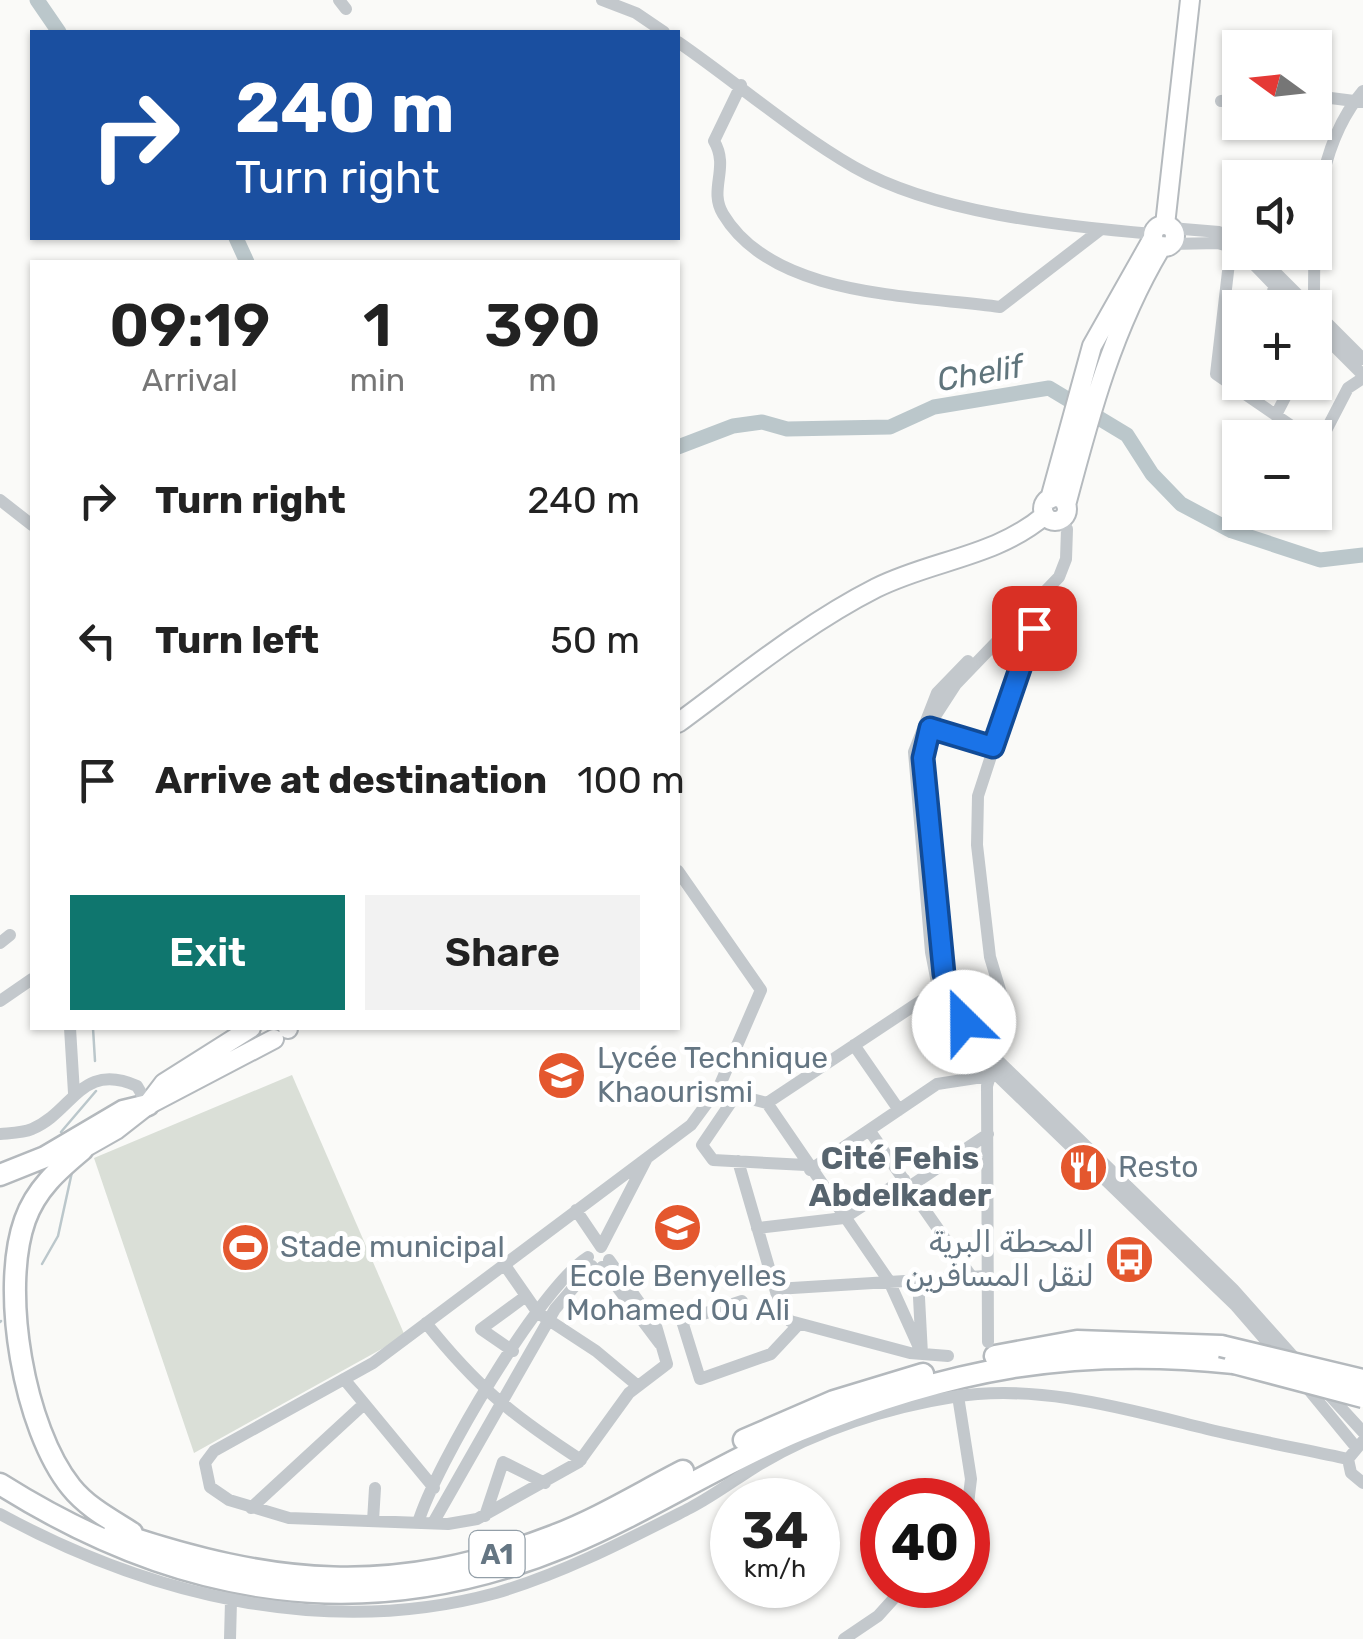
<!DOCTYPE html>
<html lang="en">
<head>
<meta charset="utf-8">
<style>
	body { margin:0; font-family:Rubik,"Noto Sans Arabic",sans-serif; background:#f2f2f2; color:#222; height:100vh; display:flex; flex-direction:column; font-size:38px; white-space:nowrap }
	* { box-sizing:border-box; margin:0 }
	p { font-size:32px; color:#767676 }
	.icon { flex:none; width:55px; height:55px; fill:none; stroke:currentColor; stroke-width:2; stroke-linecap:round; stroke-linejoin:round }
	.map { position:relative; flex:1; overflow:hidden }
	.sheet { position:absolute; left:30px; top:260px; width:650px; height:770px; display:flex; flex-direction:column; background:#fff; border-radius:0px; box-shadow:0 2px 8px #0004 }
	.sheet>* { flex:none }
	.top-card { position:absolute; left:30px; top:30px; width:650px; height:210px; border-radius:0px; box-shadow:0 2px 8px #0004; background:#1a4fa0; color:#fff; overflow:hidden }
	.needle { width:65px; rotate:285deg }
	.controls { position:absolute; left:1222px; top:30px; display:grid; gap:20px }
	.controls a { display:grid; place-items:center; width:110px; height:110px; border-radius:0px; background:#fff; box-shadow:0 2px 8px #0004; font-size:50px }
	.speed { position:absolute; left:710px; top:1478px; display:flex; gap:20px; font-size:50px; font-weight:700; text-align:center }
	.speed>* { display:grid; place-content:center; width:130px; height:130px; border-radius:50%; background:#fff; box-shadow:0 2px 8px #0004; line-height:1 }
	.speed small { font-size:25px; font-weight:400 }
	.speed .limit { border:15px solid #d22; background:#fff; color:#111 }
	.pin { position:absolute; display:grid; place-items:center; width:85px; height:85px; color:#fff; margin:-42px; border-radius:20px; box-shadow:0 5px 15px #0006 }
	.me { position:absolute; width:110px; margin:-55px; rotate:337deg; stroke-linejoin:round; filter:drop-shadow(0 0 8px #0008) }
	.turn { display:flex; align-items:center; gap:35px; height:210px; padding:0 40px; font-size:45px }
	.turn .icon { width:130px; height:130px; stroke-width:2.5 }
	.turn b { display:block; font-size:70px; line-height:85px }
	.eta { display:flex; justify-content:space-evenly; align-items:center; height:170px; text-align:center }
	.eta b { font-size:60px; font-weight:600; line-height:70px }
	.button { display:flex; gap:20px; margin-top:auto; padding:20px 40px }
	.button a { flex:1; height:115px; border-radius:0px; background:#0f766e; color:#fff; font-size:40px; font-weight:600; line-height:115px; text-align:center }
	.button a+a { background:#f2f2f2; color:#222 }
	ul { padding:0; list-style:none }
	li { display:flex; align-items:center; gap:30px; height:140px; padding:0 40px }
	li div { flex:1 }
	li b { display:block; font-size:38px }
	li em { font-style:normal }
	.map>svg:first-child { display:block }
	.green { fill:#dadfd7 }
	.lines { fill:none; stroke-linecap:round; stroke-linejoin:round }
	.stream { stroke:#bbc7cb; stroke-width:2.5 }
	.river { stroke:#bbc7cb; stroke-width:15 }
	.major-casing { stroke:#b5babe; stroke-width:22 }
	.highway-casing { stroke:#b4b9bd; stroke-width:25 }
	.minor { stroke:#c3c8cc; stroke-width:12 }
	.major { stroke:#fff; stroke-width:18 }
	.highway { stroke:#fff; stroke-width:20 }
	.highway-bridge-casing { stroke:#b4b9bd; stroke-width:25; stroke-linecap:butt }
	.highway-bridge { stroke:#fff; stroke-width:20 }
	.route-casing { stroke:#114b97; stroke-width:25 }
	.route { stroke:#1a73e8; stroke-width:18 }
	.labels { text-anchor:middle; dominant-baseline:central; stroke-width:10; stroke-linejoin:round; paint-order:stroke }
	.shield { fill:#fff; stroke:#939fa8; stroke-width:2.5 }
	.shield-label { font-size:28px; font-weight:bold; fill:#657683 }
	.poi-label { font-size:30px; fill:#657683; stroke:#fff; text-anchor:start }
	.water-label { font-size:32px; font-style:italic; fill:#60757c; stroke:#fff }
	.neighbourhood-label { font-size:32px; font-weight:bold; fill:#57646e; stroke:#fff }
</style>
</head>
<body>
<div class="map">
<svg width="1363" height="1639" viewBox="0 0 1363 1639">
	<rect width="100%" height="100%" fill="#fafaf8"/>
	<path class="green" d="M292,1075l113,261 -211,117 -100,-295z"/>
	<g class="lines">
		<path class="stream" d="M32,804v8
			M93,1028l2,33
			M61,1132l35,-41
			M42,1264l16,-28 14,-64
			M0,1322l1,-1"/>
		<path class="river" d="M37,0l22,32
			M236,238l11,24
			M678,447l55,-21 29,-4 25,7 103,-2 44,-20 115,-19 78,47 25,39 29,30 51,27 88,29 43,-5"/>
		<defs>
			<path id="major" d="M1165,225l25,-225
				M1153 236a11 11 0 1 1 22 0a11 11 0 1 1-22 0Z
				M1043 509a12 12 0 1 1 24 0a12 12 0 1 1-24 0Z
				M1050,499l42,-153 61,-108
				M1066,505c24,-91 47,-178 96,-259
				M678,723c64,-47 127,-99 198,-135 56,-28 120,-31 169,-73
				M288,1029v-1
				M148,1104l16,-21 87,-55
				M72,1155l44,-25 32,-25 126,-66"/>
			<path id="highway" d="M82,1150c-24,20 -46,39 -57,70 -25,70 -1,209 46,267 16,20 39,32 61,46
				M0,1175l45,-18 78,-46 25,-6
				M995,1356l82,-15 144,5
				M744,1440l90,-39 89,-27
				M0,1484c181,114 367,145 568,61 79,-33 151,-81 230,-114 151,-62 274,-85 436,-68
				M114,1532c160,54 278,66 439,4 45,-17 87,-43 130,-65"/>
		</defs>
		<use href="#major" class="major-casing"/>
		<use href="#highway" class="highway-casing"/>
		<path class="minor" d="M339,0l7,9
			M602,0l34,13 28,19
			M678,42c58,40 114,89 176,125 80,46 207,59 299,67
			M741,85l-27,56c16,27 -6,48 9,73 50,84 191,81 277,93l100,-77
			M1315,96l47,6
			M1221,101l19,-2
			M1171,228l48,4 21,8
			M1171,244l47,-1 20,6
			M1231,246l-15,128 93,64
			M1242,252l54,56
			M1255,252l56,56
			M1270,308l4,-22
			M1314,308c0,-75 -1,-158 49,-217
			M1315,311l48,48
			M1315,327l48,48
			M1277,413l16,-31
			M1315,440l5,2 28,-54 15,-10
			M0,500l32,25
			M1059,520l8,9 -1,30 -7,18 -103,107 -24,37 -9,37 21,216 10,34 23,32 256,249 67,75
			M968,661l-31,32 -23,59 17,200 10,51 38,55 257,248 45,52
			M930,728l63,19
			M0,943l10,-8
			M0,1001l32,-22
			M1010,1023l-20,-66 -13,-112 1,-49 64,-196
			M70,1028l4,65
			M854,1045l45,65
			M767,1103l122,178 33,73 -4,-75
			M869,1130l102,146
			M0,1134c10,-1 23,-1 32,-5 41,-17 49,-68 105,-43l11,19
			M738,1161l43,148 9,12 120,32 38,3
			M806,1165l-93,-5 -11,-15 34,-50 31,8 175,-116
			M810,1170l127,-86 52,-8
			M909,1187l79,-53
			M576,1210l25,37
			M757,1228l87,-10 60,-39
			M601,1247l45,-87
			M609,1260l47,66 11,38 -38,29 -50,69 -102,57 -29,5 -159,-6 -60,-18 -19,-13 -5,-24 9,-12 159,-88 318,-238 28,-38 42,-97 -83,-119
			M504,1264l34,49 58,38 42,35
			M602,1267l58,77
			M776,1289l210,-13
			M742,1301l-60,20 18,58 71,-25 28,-30
			M426,1323c51,64 87,93 155,137
			M988,1342l-1,-256 6,-20
			M513,1351l-32,-22 45,-33
			M344,1379l90,109
			M1304,1384l51,62
			M1321,1386l42,46
			M958,1396l13,83 -3,25
			M1363,1441l-15,18 3,14 12,10
			M251,1508l113,-104
			M0,1514c151,82 327,125 496,79 68,-20 131,-53 194,-85 25,-13 47,-30 70,-44 57,-34 129,-57 193,-67 85,-14 173,12 254,32 47,11 94,20 141,30
			M485,1516l18,-54 42,21
			M373,1521l2,-33
			M418,1523c17,-57 122,-236 170,-266
			M433,1523l122,-214 37,-43
			M230,1639l1,-38
			M844,1639l34,-23 28,-31"/>
		<use href="#major" class="major"/>
		<use href="#highway" class="highway"/>
		<defs>
			<path id="highway-bridge" d="M1221,1346l142,34
				M1234,1363l129,34"/>
		</defs>
		<use href="#highway-bridge" class="highway-bridge-casing"/>
		<use href="#highway-bridge" class="highway-bridge"/>
	</g>
	<g class="lines">
		<defs>
			<path id="route" d="M964,1022l-20,-48 -21,-216 7,-30 63,19 41,-119"/>
		</defs>
		<use href="#route" class="route-casing"/>
		<use href="#route" class="route"/>
	</g>
	<defs>
		<symbol id="school-disc" viewBox="-11 -11 22 22"><circle r="9.5" fill="#e4572e" stroke="#fff"/><path d="M0-5L7-2L0 1L-7-2ZM-4 1L0 2.5L4 1V4Q0 6-4 4Z" fill="#fff"/></symbol>
		<symbol id="restaurant-disc" viewBox="-11 -11 22 22"><circle r="9.5" fill="#e4572e" stroke="#fff"/><path d="M-5-6h1v4h1v-4h1v4h1v-4h1v5L-1.5 .5V6h-2V.5L-5-1ZM5-6V6H3V1.5H1.5Q1.5-4 5-6Z" fill="#fff"/></symbol>
		<symbol id="stadium-disc" viewBox="-11 -11 22 22"><circle r="9.5" fill="#e4572e" stroke="#fff"/><path d="M0-5a6.5 5 0 1 0 0 10a6.5 5 0 1 0 0-10ZM-3.5-1.8h7v3.6h-7Z" fill="#fff"/></symbol>
		<symbol id="bus-disc" viewBox="-11 -11 22 22"><circle r="9.5" fill="#e4572e" stroke="#fff"/><path d="M-5-6H5V4H4V6H2V4H-2V6H-4V4H-5ZM-3.5-4V0h7V-4ZM-3.5 1.2v1.5H-2V1.2ZM2 1.2v1.5H3.5V1.2Z" fill="#fff"/></symbol>
	</defs>
	<g fill-rule="evenodd">
		<use href="#school-disc" x="534" y="1048" width="55" height="55"/>
		<use href="#restaurant-disc" x="1056" y="1140" width="55" height="55"/>
		<use href="#school-disc" x="650" y="1200" width="55" height="55"/>
		<use href="#stadium-disc" x="218" y="1220" width="55" height="55"/>
		<use href="#bus-disc" x="1102" y="1232" width="55" height="55"/>
	</g>
	<g class="labels">
		<rect class="shield" x="469.5" y="1531" width="55" height="46" rx="8"/>
		<g class="shield-label">
			<text x="497" y="1554">A1</text>
		</g>
		<g class="poi-label">
			<text x="597" y="1058">Lycée Technique<tspan x="597" dy="34">Khaourismi</tspan></text>
			<text x="1118" y="1167">Resto</text>
			<text x="1094" y="1242" text-anchor="end">المحطة البرية<tspan x="1094" dy="34">لنقل المسافرين</tspan></text>
			<text x="280" y="1247">Stade municipal</text>
			<text x="678" y="1276" text-anchor="middle">Ecole Benyelles<tspan x="678" dy="34">Mohamed Ou Ali</tspan></text>
		</g>
		<g class="water-label">
			<text transform="translate(980 373) rotate(-10)">Chelif</text>
		</g>
		<g class="neighbourhood-label">
			<text x="900" y="1158">Cité Fehis<tspan x="900" dy="37">Abdelkader</tspan></text>
		</g>
	</g>
</svg>
<div class="controls">
<a><svg class="needle" viewBox="-14 -14 28 28"><path d="M0-13l5 13h-10z" fill="#e53935"/><path d="M0 13l5-13h-10z" fill="#767676"/></svg></a>
<a><svg class="icon" aria-label="sound" viewBox="0 0 24 24"><path d="M4 9h4l5-4v14l-5-4H4zM17 9q2 3 0 6"/></svg></a>
<a>+</a>
<a>−</a>
</div>
<div class="speed"><div>34<small>km/h</small></div><div class="limit">40</div></div>
<div class="pin" style="left:1034px;top:628px;background:#d93025"><svg class="icon" aria-label="arrive" viewBox="0 0 24 24"><path d="M6 21V4h12l-3 4 3 4H6"/></svg></div>
<svg class="me" style="left:964px;top:1022px" viewBox="-20 -20 40 40"><circle r="19" fill="#fff"/><path d="M0-13L10 11 0 6-10 11z" fill="#1a73e8"/></svg>
<div class="top-card">
<div class="turn"><svg class="icon" aria-label="right" viewBox="0 0 24 24"><path d="M7 20v-9h11M14 6l5 5-5 5"/></svg><div><b>240 m</b>Turn right</div></div>
</div>
<section class="sheet">
<div class="eta">
<div><b>09:19</b><p>Arrival</p></div>
<div><b>1</b><p>min</p></div>
<div><b>390</b><p>m</p></div>
</div>
<ul>
<li><svg class="icon" aria-label="right" viewBox="0 0 24 24"><path d="M7 20v-9h11M14 6l5 5-5 5"/></svg><div><b>Turn right</b></div><em>240 m</em></li>
<li><svg class="icon" aria-label="left" viewBox="0 0 24 24"><path d="M17 20v-9H6M10 6l-5 5 5 5"/></svg><div><b>Turn left</b></div><em>50 m</em></li>
<li><svg class="icon" aria-label="arrive" viewBox="0 0 24 24"><path d="M6 21V4h12l-3 4 3 4H6"/></svg><div><b>Arrive at destination</b></div><em>100 m</em></li>
</ul>
<div class="button"><a>Exit</a><a>Share</a></div>
</section>
</div>
</body>
</html>
